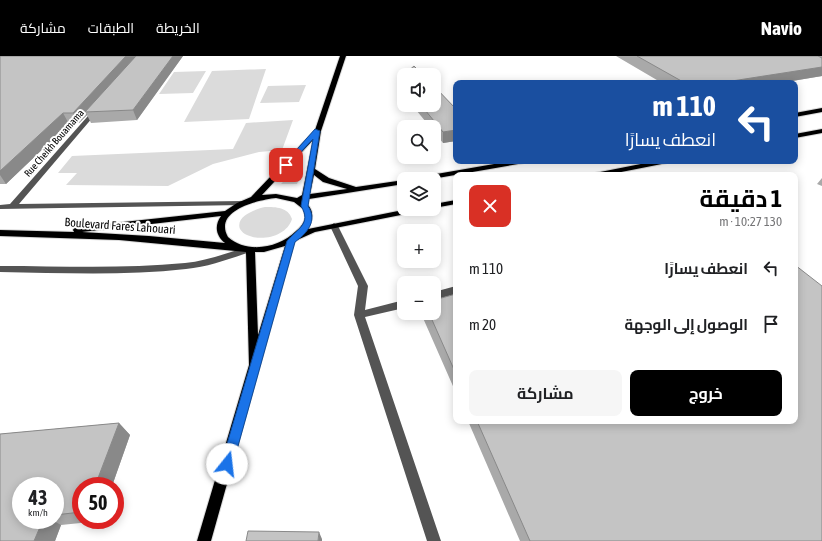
<!DOCTYPE html>
<html lang="ar">
<head>
<meta charset="utf-8">
<style>
	body { margin:0; font-family:"Asap Condensed",Cairo,sans-serif; background:#f6f6f6; color:#202124; direction:rtl; height:100vh; display:flex; flex-direction:column; font-size:15px; white-space:nowrap }
	* { box-sizing:border-box; margin:0 }
	p { font-size:13px; color:#757577 }
	.icon { flex:none; width:22px; height:22px; fill:none; stroke:currentColor; stroke-width:2; stroke-linecap:round; stroke-linejoin:round }
	.map { position:relative; flex:1; overflow:hidden; direction:ltr }
	.side { position:absolute; left:453px; top:116px; width:345px; height:252px; display:flex; flex-direction:column; background:#fff; border-radius:8px; box-shadow:0 2px 10px #0003; direction:rtl }
	.side>* { flex:none }
	.guide { position:absolute; left:453px; top:24px; width:345px; height:84px; border-radius:8px; box-shadow:0 2px 10px #0003; direction:rtl; background:#1a4fa0; color:#fff; overflow:hidden }
	.fabs { position:absolute; left:397px; top:12px; display:grid; gap:8px }
	.fabs a { display:grid; place-items:center; width:44px; height:44px; border-radius:8px; background:#fff; box-shadow:0 2px 10px #0003; font-size:20px }
	.speed { position:absolute; left:12px; top:421px; display:flex; gap:8px; font-size:20px; font-weight:700; text-align:center }
	.speed>* { display:grid; place-content:center; width:52px; height:52px; border-radius:50%; background:#fff; box-shadow:0 2px 10px #0003; line-height:1 }
	.speed small { font-size:10px; font-weight:400 }
	.speed .limit { border:6px solid #d22; background:#fff; color:#111 }
	.pin { position:absolute; display:grid; place-items:center; width:34px; height:34px; color:#fff; margin:-17px; border-radius:8px; box-shadow:0 2px 6px #0006 }
	.me { position:absolute; width:44px; margin:-22px; rotate:16deg; stroke-linejoin:round; filter:drop-shadow(0 0 3px #0008) }
	.turn { display:flex; align-items:center; gap:14px; height:84px; padding:0 16px; font-size:18px }
	.turn .icon { width:52px; height:52px; stroke-width:2.5 }
	.turn b { display:block; font-size:28px; line-height:34px }
	.round { display:grid; place-items:center; flex:none; width:42px; height:42px; border-radius:8px; background:#f6f6f6 }
	.overview { display:flex; align-items:center; justify-content:space-between; height:68px; padding:0 16px }
	h1 { font-size:24px; font-weight:700; line-height:30px; color:#000 }
	.primary-button { display:flex; gap:8px; margin-top:auto; padding:8px 16px }
	.primary-button a { flex:1; height:46px; border-radius:8px; background:#000; color:#fff; font-size:16px; font-weight:700; line-height:46px; text-align:center }
	.primary-button a+a { background:#f6f6f6; color:#202124 }
	ul { padding:0; list-style:none }
	li { display:flex; align-items:center; gap:12px; height:56px; padding:0 16px }
	li div { flex:1 }
	li b { display:block; font-size:15px }
	li em { font-style:normal }
	header { display:flex; align-items:center; gap:24px; box-sizing:border-box; height:56px; padding:0 20px; background:#000; color:#fff }
	header strong { font-size:19px }
	nav { display:flex; gap:22px; margin-inline-start:auto; font-size:14px }
	.map>svg:first-child { display:block }
	.green { fill:#dbdbdb }
	.lines { fill:none; stroke-linecap:round; stroke-linejoin:round }
	.major-casing { stroke:#dbdbdb; stroke-width:2 }
	.minor { fill:#545454; fill-rule:evenodd }
	.major { fill:#000; fill-rule:evenodd }
	.wall { fill:#a9a9a9; fill-rule:evenodd }
	.shaded-wall { fill:#898989 }
	.building { fill:#c4c4c4; stroke:#898989 }
	.route { fill:#1a73e8; stroke:#114b97 }
	.labels { text-anchor:middle; dominant-baseline:central; stroke-width:4; stroke-linejoin:round; paint-order:stroke }
	.far-street-label { font-size:10px; fill:#000; stroke:#fff }
	.street-label { font-size:12px; fill:#000; stroke:#fff }
</style>
</head>
<body>
<header>
<strong>Navio</strong>
<nav><a>الخريطة</a><a>الطبقات</a><a>مشاركة</a></nav>
</header>
<div class="map">
<svg width="822" height="485" viewBox="0 0 822 485">
	<rect width="100%" height="100%" fill="#fff"/>
	<path class="green" d="M266,13l-17,50 -65,3 28,-51z
		M206,15l-13,22 -34,1 15,-22z
		M306,29l-7,17 -39,1 8,-17z
		M293,64l-11,30 -23,2 -46,12 -45,22 -102,-1 11,-12h-19l14,-17 161,-7 13,-26z
		M296,112h7l-6,16h-16z
		M265,151c11,0 23,0 27,12 -5,17 -30,23 -45,16 -3,-1 -5,-3 -7,-6 -5,-13 16,-20 25,-22z"/>
	<g class="lines">
		<defs>
			<path id="major" d="M340,0h6l-25,75 -6,38 14,9 27,9 48,-7v4l-95,15 -1,6c7,8 4,16 0,24l100,-20h17l-4,2 -106,21 -20,9 -84,300h-14l52,-176 -3,-113 -127,-12 -119,-4v-6l74,2 -1,-2 1,-2 3,-1 148,-16 12,-8 14,-6 64,-67zM313,84l-11,55 -5,3 -21,-4 -14,1zM314,119l9,7 24,7 -37,5zM276,142l18,4 9,7c1,3 2,7 2,9 -1,5 -5,10 -9,13 -17,17 -49,23 -68,6 -15,-27 30,-37 48,-39zM221,160c-7,10 -5,20 4,27l-76,-7 -67,-4zM285,190l-27,89 -3,-83h9z
				M822,52v4l-27,5v-4z
				M822,73v4l-27,5v-4z
				M511,105h17l-4,2 -92,16h-17l4,-2z
				M656,105h15l-4,2 -61,12h-15l4,-2z
				M456,144v4l-22,4v-4z"/>
		</defs>
		<use href="#major" class="major-casing"/>
		<path class="minor" d="M97,51l3,2 -1,1 -80,94 224,-3 4,2 -4,2 -243,4v-4l10,-1 85,-96z
			M334,167l4,3 30,60 -3,24 39,-10v8l-39,9 76,224h-14l-73,-226 4,-29 -28,-60z
			M247,191l5,3 -2,2c-21,7 -42,15 -64,17 -61,7 -125,4 -186,3v-6c62,0 124,3 185,-3 21,-2 42,-10 62,-16z
			M456,230v8l-22,6v-8z"/>
		<use href="#major" class="major"/>
	</g>
	<path class="wall" d="M0,0h183l-46,64 -46,3 -4,-8 -8,8 -10,1 -63,60h-6z
		M616,0h206v20l-42,7h-118z
		M404,19v20l-5,-6v-10z
		M412,49h22l22,4v32l-13,2 -9,-11v-5h-4z
		M822,122v8l-5,-2z
		M456,238v99l-33,-75v-5h11z
		M468,365h327l27,120h-302z
		M119,367l11,12 -18,51h-31v34h20l-1,1 -39,4 -6,16h-55v-107zM21,430h34v34h-34z"/>
	<path class="shaded-wall" d="M126,0h12l-53,56 2,3 -8,8 -6,-10z
		M173,0h10l-46,64 -4,-10z
		M822,11v9l-42,7h-61z
		M63,57l6,11 -63,60 -6,-9v-4z
		M456,74v11l-13,2v-11z
		M119,367l11,12 -18,51h-17z
		M43,464h9l9,5 -6,16h-21z
		M319,476l3,7v2h-4z"/>
	<path class="building" d="M0,0h126l-53,57h-10l-63,58z
		M136,0h37l-40,54 -48,2z
		M637,0h181l4,2v9l-103,16h-34z
		M414,10l9,9h-19v10l-5,-6z
		M434,30l22,23v21l-13,2 -22,-27h13z
		M795,209l27,21v255h-292l-53,-120h318z
		M456,238v80l-27,-61h5v-13z
		M119,367l-24,63h-14v26l-26,3v-29h-34v34h22l-9,21h-34v-107z
		M248,475l71,1 -1,9h-72z"/>
	<path class="route" d="M315,73l5,2 -12,75c10,15 -1,27 -13,36l-62,222 -2,5 -4,1 -5,-1 -1,-5 66,-223c10,-12 25,-17 14,-35l12,-67 -25,27 -5,-1z"/>
	<g class="labels">
		<g class="far-street-label">
			<text transform="translate(54 87) rotate(-49)">Rue Cheikh Bouamama</text>
		</g>
		<g class="street-label">
			<text transform="translate(120 170) rotate(4)">Boulevard Fares Lahouari</text>
		</g>
	</g>
</svg>
<div class="fabs">
<a><svg class="icon" aria-label="sound" viewBox="0 0 24 24"><path d="M4 9h4l5-4v14l-5-4H4zM17 9q2 3 0 6"/></svg></a>
<a><svg class="icon" aria-label="search" viewBox="0 0 24 24"><circle cx="10" cy="10" r="6"/><path d="M15 15l6 6"/></svg></a>
<a><svg class="icon" aria-label="layers" viewBox="0 0 24 24"><path d="M12 4l9 5-9 5-9-5zM3 14l9 5 9-5"/></svg></a>
<a>+</a>
<a>−</a>
</div>
<div class="speed"><div>43<small>km/h</small></div><div class="limit">50</div></div>
<div class="pin" style="left:286px;top:109px;background:#d93025"><svg class="icon" aria-label="arrive" viewBox="0 0 24 24"><path d="M6 21V4h12l-3 4 3 4H6"/></svg></div>
<svg class="me" style="left:227px;top:408px" viewBox="-20 -20 40 40"><circle r="19" fill="#fff"/><path d="M0-13L10 11 0 6-10 11z" fill="#1a73e8"/></svg>
<div class="guide">
<div class="turn"><svg class="icon" aria-label="left" viewBox="0 0 24 24"><path d="M17 20v-9H6M10 6l-5 5 5 5"/></svg><div><b>110 m</b>انعطف يسارًا</div></div>
</div>
<section class="side">
<div class="overview"><div><h1>1 دقيقة</h1><p>130 m · 10:27</p></div><a class="round" style="background:#d93025;color:#fff"><svg class="icon" aria-label="close" viewBox="0 0 24 24"><path d="M6 6l12 12M18 6L6 18"/></svg></a></div>
<ul>
<li><svg class="icon" aria-label="left" viewBox="0 0 24 24"><path d="M17 20v-9H6M10 6l-5 5 5 5"/></svg><div><b>انعطف يسارًا</b></div><em>110 m</em></li>
<li><svg class="icon" aria-label="arrive" viewBox="0 0 24 24"><path d="M6 21V4h12l-3 4 3 4H6"/></svg><div><b>الوصول إلى الوجهة</b></div><em>20 m</em></li>
</ul>
<div class="primary-button"><a>خروج</a><a>مشاركة</a></div>
</section>
</div>
</body>
</html>
